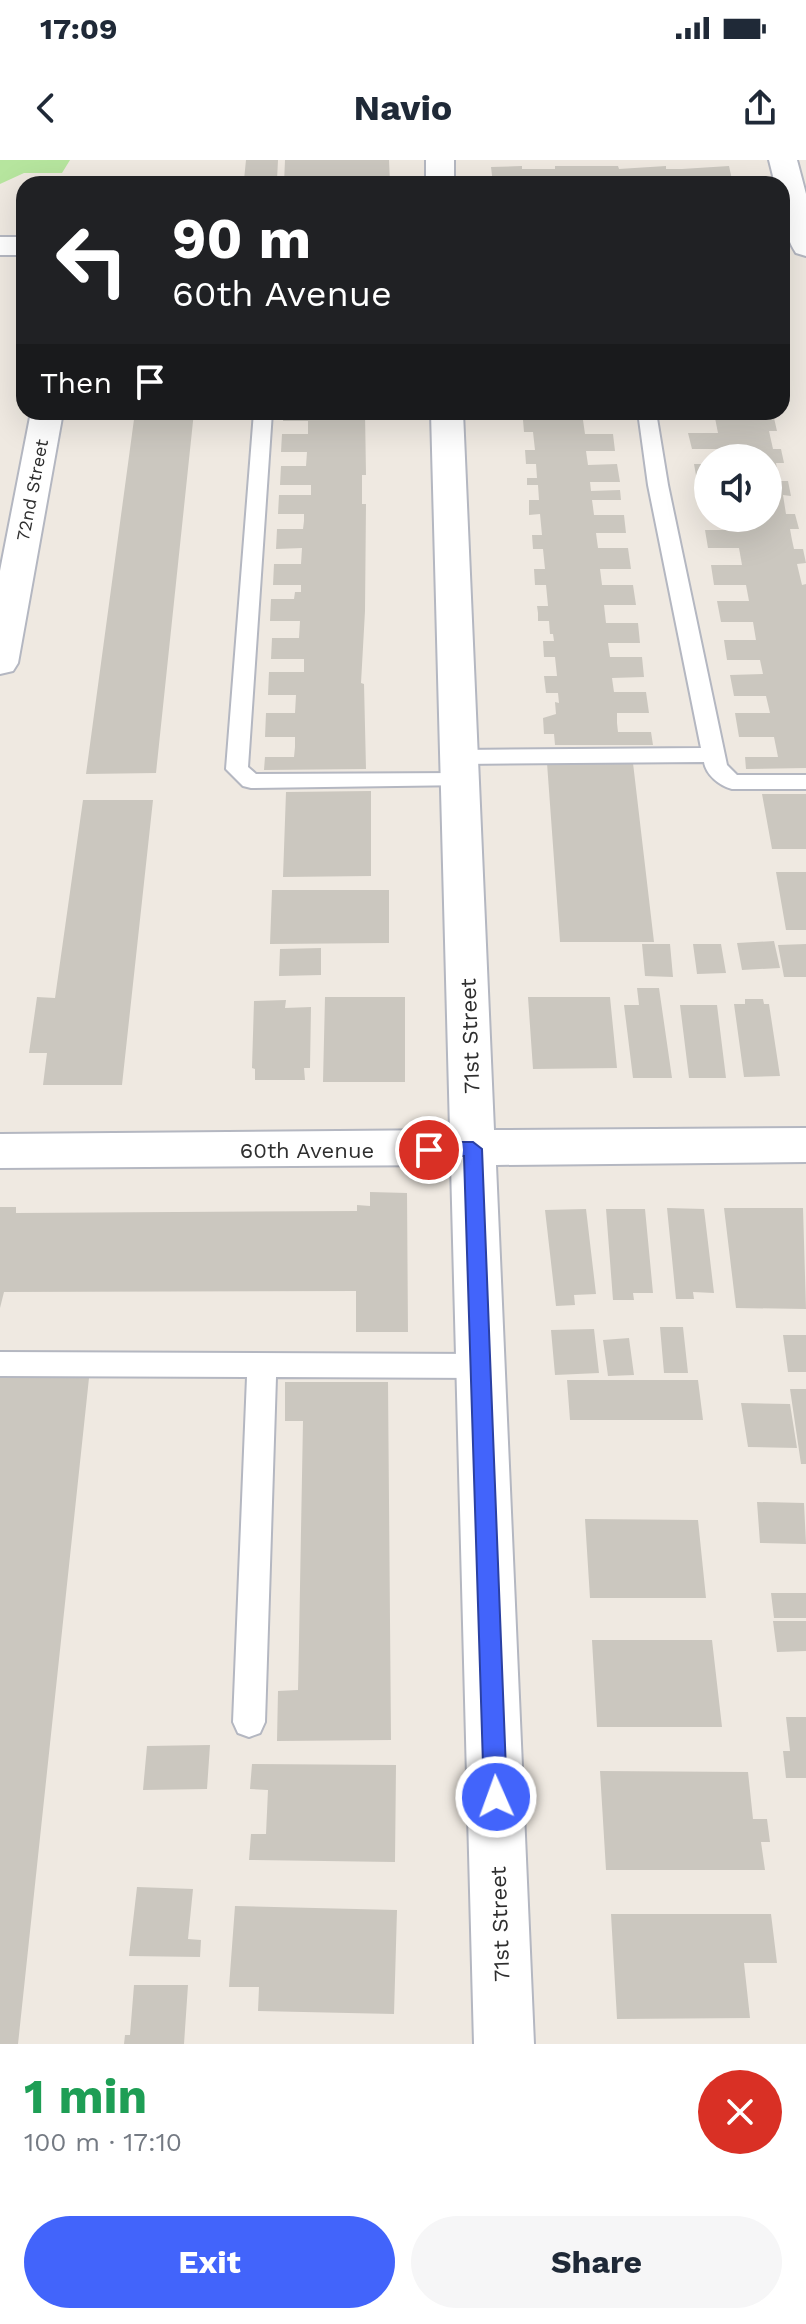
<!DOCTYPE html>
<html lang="en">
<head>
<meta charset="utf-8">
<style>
	body { margin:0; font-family:"Work Sans",sans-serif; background:#f6f6f7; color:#1f2937; height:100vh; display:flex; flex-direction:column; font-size:30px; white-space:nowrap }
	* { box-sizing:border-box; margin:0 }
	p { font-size:26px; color:#747a83 }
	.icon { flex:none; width:44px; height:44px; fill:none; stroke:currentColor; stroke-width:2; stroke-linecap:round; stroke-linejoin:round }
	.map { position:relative; height:1884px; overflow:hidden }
	.sheet { display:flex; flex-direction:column; background:#fff; flex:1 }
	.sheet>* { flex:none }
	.guide { position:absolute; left:16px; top:16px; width:774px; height:244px; border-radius:24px; box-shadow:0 8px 32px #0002; background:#202124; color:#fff; overflow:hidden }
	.fabs { position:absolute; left:694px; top:284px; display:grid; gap:16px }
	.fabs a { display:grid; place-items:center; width:88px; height:88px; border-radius:50%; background:#fff; box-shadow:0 8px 32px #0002; font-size:40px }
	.pin { position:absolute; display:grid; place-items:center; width:68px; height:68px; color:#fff; margin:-34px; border:4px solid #fff; border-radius:50%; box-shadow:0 2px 8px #0007 }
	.me { position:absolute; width:88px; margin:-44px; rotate:358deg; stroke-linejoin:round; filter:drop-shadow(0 0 6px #0008) }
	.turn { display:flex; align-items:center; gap:28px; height:168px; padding:0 24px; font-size:36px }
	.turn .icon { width:104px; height:104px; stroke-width:2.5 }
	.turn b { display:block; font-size:56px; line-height:68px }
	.then { display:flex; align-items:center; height:76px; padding:0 24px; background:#0003; gap:16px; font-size:30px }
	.round { display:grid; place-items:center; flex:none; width:84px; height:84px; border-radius:42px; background:#f6f6f7 }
	.summary { display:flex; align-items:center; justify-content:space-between; height:136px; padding:0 24px }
	h1 { font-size:48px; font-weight:700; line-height:60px; color:#1e9e55 }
	.primary-button { display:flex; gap:16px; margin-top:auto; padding:16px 24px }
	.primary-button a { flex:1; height:92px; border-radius:48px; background:#4264fb; color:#fff; font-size:32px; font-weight:700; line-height:92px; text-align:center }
	.primary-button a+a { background:#f6f6f7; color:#1f2937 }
	.status { display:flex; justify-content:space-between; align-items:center; height:56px; padding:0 40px; background:#fff; direction:ltr }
	.status svg { height:22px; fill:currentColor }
	header { display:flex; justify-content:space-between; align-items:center; height:104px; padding:0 24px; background:#fff; font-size:36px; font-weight:700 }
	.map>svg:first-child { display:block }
	.green { fill:#b6e59e }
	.building { fill:#cbc7bf }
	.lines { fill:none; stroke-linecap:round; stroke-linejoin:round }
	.lane-casing { stroke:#b4b7c1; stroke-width:4 }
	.street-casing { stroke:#b4b7c1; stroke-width:4 }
	.lane { fill:#fff; fill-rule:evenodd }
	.street { fill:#fff; fill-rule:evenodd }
	.route { fill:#4264fb; stroke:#2b41a3; stroke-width:2 }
	.labels { text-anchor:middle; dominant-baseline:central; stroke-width:6; stroke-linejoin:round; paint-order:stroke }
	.far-street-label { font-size:18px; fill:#2e2e2e; stroke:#fff }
	.street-label { font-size:22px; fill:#2e2e2e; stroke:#fff }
</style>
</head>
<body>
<div class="status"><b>17:09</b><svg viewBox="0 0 49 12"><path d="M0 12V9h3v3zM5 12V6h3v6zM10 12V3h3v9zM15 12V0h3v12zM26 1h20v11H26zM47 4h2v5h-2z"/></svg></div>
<header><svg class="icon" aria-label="back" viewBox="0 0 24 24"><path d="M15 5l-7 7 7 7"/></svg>Navio<svg class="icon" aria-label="share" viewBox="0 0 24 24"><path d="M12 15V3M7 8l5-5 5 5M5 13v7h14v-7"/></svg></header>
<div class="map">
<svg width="806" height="1884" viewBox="0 0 806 1884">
	<rect width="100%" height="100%" fill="#efe9e1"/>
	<path class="green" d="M0,0h70l-8,13h-38l-24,11z"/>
	<path class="building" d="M246,0h32l-1,20h-33z
		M285,0h104l1,24h-106z
		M522,6v3h33v-3h63l1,3 47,-3v3h16l47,-3 4,18h-240l-2,-17z
		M135,252h59l-38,361 -70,1z
		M284,252h81l1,63h-4v29h4l-1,107 -4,72 3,1 2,85 -102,1 1,-13h29l1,-10v-10h-30l1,-24h29l1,-18h-28l1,-23h35v-13h-33l1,-21h27l1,-17h-30l1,-22h23l1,-7h6v-7h-28l1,-21h27l1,-16 -26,1 1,-20h26l1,-8v-7h-26l1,-19h32v-10h-31l1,-19h25l1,-14h-26l1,-18h26v-13h-25z
		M532,252h79l1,8h-29l2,14h28l2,17h-29l2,14 29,-1 3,18h-30l1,9 29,-1 1,10h-29l1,7 1,8h30l2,18h-30l2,15h30l3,21h-31l2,16h31l3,20h-32l2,18h32l2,20h-32l2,14h32l2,20 -32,1 2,14h32l3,21h-32v10l1,9h33l2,13h-98l-1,-11h-10l-1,-16 13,-4 -1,-12 4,1 -1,-10h-12l-2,-17h13l-2,-19h-11l-1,-16h11l-1,-7h-3l-1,-13h-11v-8l-1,-7h11l-2,-21h-11l-1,-16h11l-2,-20h-10l-1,-14h10l-2,-21 -11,1v-15h10l-1,-15h-11v-7h10l-1,-14h-10l-1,-14h10l-2,-18h-9l-1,-12h9z
		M685,252h80l1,6h8l3,13h-8l4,18h8l3,14h-8l3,18h9l3,15 -8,-1 3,19h9l4,15h-9l2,11 2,9h9l3,14 -9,1 5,21 4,-1v184l-60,1 -1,-12h33l-4,-20h-35l-4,-24h35l-4,-17h-32l-4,-21 33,-1 -3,-14h-33l-3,-20h32l-3,-18h-32l-4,-21h32l-3,-16h-32l-3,-20h31l-3,-17h-31l-3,-18h31l-2,-12h34v-60h-46l-1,-9h-29l-4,-16h30l-3,-15h-29z
		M694,304h14v17h-11z
		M547,603h86l21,179h-94z
		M371,631v85l-88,1 3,-85z
		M762,634h44v55h-34z
		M83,640h70l-31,285h-79l4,-32h-18l8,-56 18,1z
		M776,712h30v58h-20z
		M272,730h117v53l-119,1z
		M774,781l6,27 -38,2 -5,-27z
		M642,784h28l3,33 -28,-1z
		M693,784h28l5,29 -29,1z
		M806,784v33h-22l-6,-32z
		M321,788v27l-42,1 1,-27z
		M637,828h22l13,90h-39l-9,-73h15z
		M325,837h80v85h-82z
		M528,837h82l7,71 -84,1z
		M745,839h18l1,5h5l11,72 -36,1 -10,-73h11z
		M286,840l-1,8 26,-1 -1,61h-6l1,12h-50v-11l-3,-1 2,-67z
		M680,845h37l9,73h-37z
		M370,1032l37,1 1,139h-52v-41l-352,1 -4,16v-101h16v6l341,-2v-6l13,1z
		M667,1048l37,1 10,84 -21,-1 1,7h-18z
		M724,1048h79l3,101 -70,-1z
		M586,1049l10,85 -22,1 1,10 -19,1 -11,-96z
		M606,1049h39l8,84h-20l1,7h-21z
		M660,1167h23l5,46h-24z
		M594,1169l5,44 -44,2 -4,-45z
		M783,1175h23v37h-18z
		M629,1178l5,37 -26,1 -5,-36z
		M0,1218h89l-71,666h-18z
		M567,1220h131l5,40h-133z
		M285,1222h103l3,358 -114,1 1,-50 20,-1 1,-48 4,-221h-18z
		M790,1229h16v75h-5z
		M741,1243l49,1 7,44 -49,-1z
		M757,1342l47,1 2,41 -46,-1z
		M585,1359l113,1 8,78h-116z
		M771,1433h35v25h-32z
		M773,1461h33v30l-29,1z
		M592,1480h120l10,87h-125z
		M786,1557h20v61h-20l-3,-27h7z
		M210,1585l-3,44 -64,1 4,-44z
		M252,1604l144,1 -1,97 -146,-2 2,-26h15l2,-44 -18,-1z
		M600,1611l148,1 5,47h14l3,23h-9l4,28h-159z
		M137,1727l56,2 -5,50 13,1 -1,17 -71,-1z
		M235,1746l162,4 -3,104 -136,-3 1,-24h-30z
		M611,1754h160l6,49h-33l6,55 -133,1z
		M134,1825h54l-4,59h-60l1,-9h5z"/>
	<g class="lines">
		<defs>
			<path id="lane" d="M254,252h18l-24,355 8,7 204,-1 8,2 3,5 -3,5 -217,3 -8,-2 -17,-17z
				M638,252h18l12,73 59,280 10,10h69v14h-74c-12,-3 -26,-14 -28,-27l-244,2 -8,-2 -3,-5 3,-5 8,-2 241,-2 -53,-263z
				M0,1192l482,2 10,4 4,8 -4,8 -10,4 -206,-1 -11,345 -5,11 -11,4 -11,-4 -5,-11 14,-345 -247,-1z"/>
			<path id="street" d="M426,0h28v24h-28z
				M769,0h28l9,34v62l-10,-3c-13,-19 -14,-47 -14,-69h-7z
				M0,77h24v18h-24z
				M31,252h32l-45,251 -5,8 -13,3v-103z
				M431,252h32l31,718 312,-2v34l-310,3 38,879h-60l-23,-879 -451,3v-34l450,-4z"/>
		</defs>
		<use href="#lane" class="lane-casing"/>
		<use href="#street" class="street-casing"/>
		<use href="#lane" class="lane"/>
		<use href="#street" class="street"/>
	</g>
	<path class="route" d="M429,982h44l9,7 25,648 -3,8 -8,4 -9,-4 -3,-8 -20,-641 -42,-1 -2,-5 2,-5z"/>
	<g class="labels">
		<g class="far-street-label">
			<text transform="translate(32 330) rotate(-79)">72nd Street</text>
		</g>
		<g class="street-label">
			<text transform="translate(470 876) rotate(-92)">71st Street</text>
			<text x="307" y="990">60th Avenue</text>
			<text transform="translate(500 1764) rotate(-92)">71st Street</text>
		</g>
	</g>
</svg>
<div class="fabs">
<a><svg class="icon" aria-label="sound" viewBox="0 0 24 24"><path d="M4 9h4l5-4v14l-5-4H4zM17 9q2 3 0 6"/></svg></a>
</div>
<div class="pin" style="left:429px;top:990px;background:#d93025"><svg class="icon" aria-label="arrive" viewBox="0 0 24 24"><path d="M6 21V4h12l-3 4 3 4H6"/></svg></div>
<svg class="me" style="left:496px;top:1637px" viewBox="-20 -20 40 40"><circle r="17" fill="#4264fb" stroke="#fff" stroke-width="3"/><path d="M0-11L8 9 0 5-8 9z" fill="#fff"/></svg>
<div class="guide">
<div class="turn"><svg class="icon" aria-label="left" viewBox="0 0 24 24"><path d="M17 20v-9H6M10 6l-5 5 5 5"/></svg><div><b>90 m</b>60th Avenue</div></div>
<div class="then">Then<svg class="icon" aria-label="arrive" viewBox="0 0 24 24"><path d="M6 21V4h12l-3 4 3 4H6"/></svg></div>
</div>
</div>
<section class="sheet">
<div class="summary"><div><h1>1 min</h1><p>100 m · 17:10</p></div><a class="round" style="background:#d93025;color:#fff"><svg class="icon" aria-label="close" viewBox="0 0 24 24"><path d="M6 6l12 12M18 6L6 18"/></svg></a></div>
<div class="primary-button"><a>Exit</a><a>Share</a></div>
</section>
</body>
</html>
